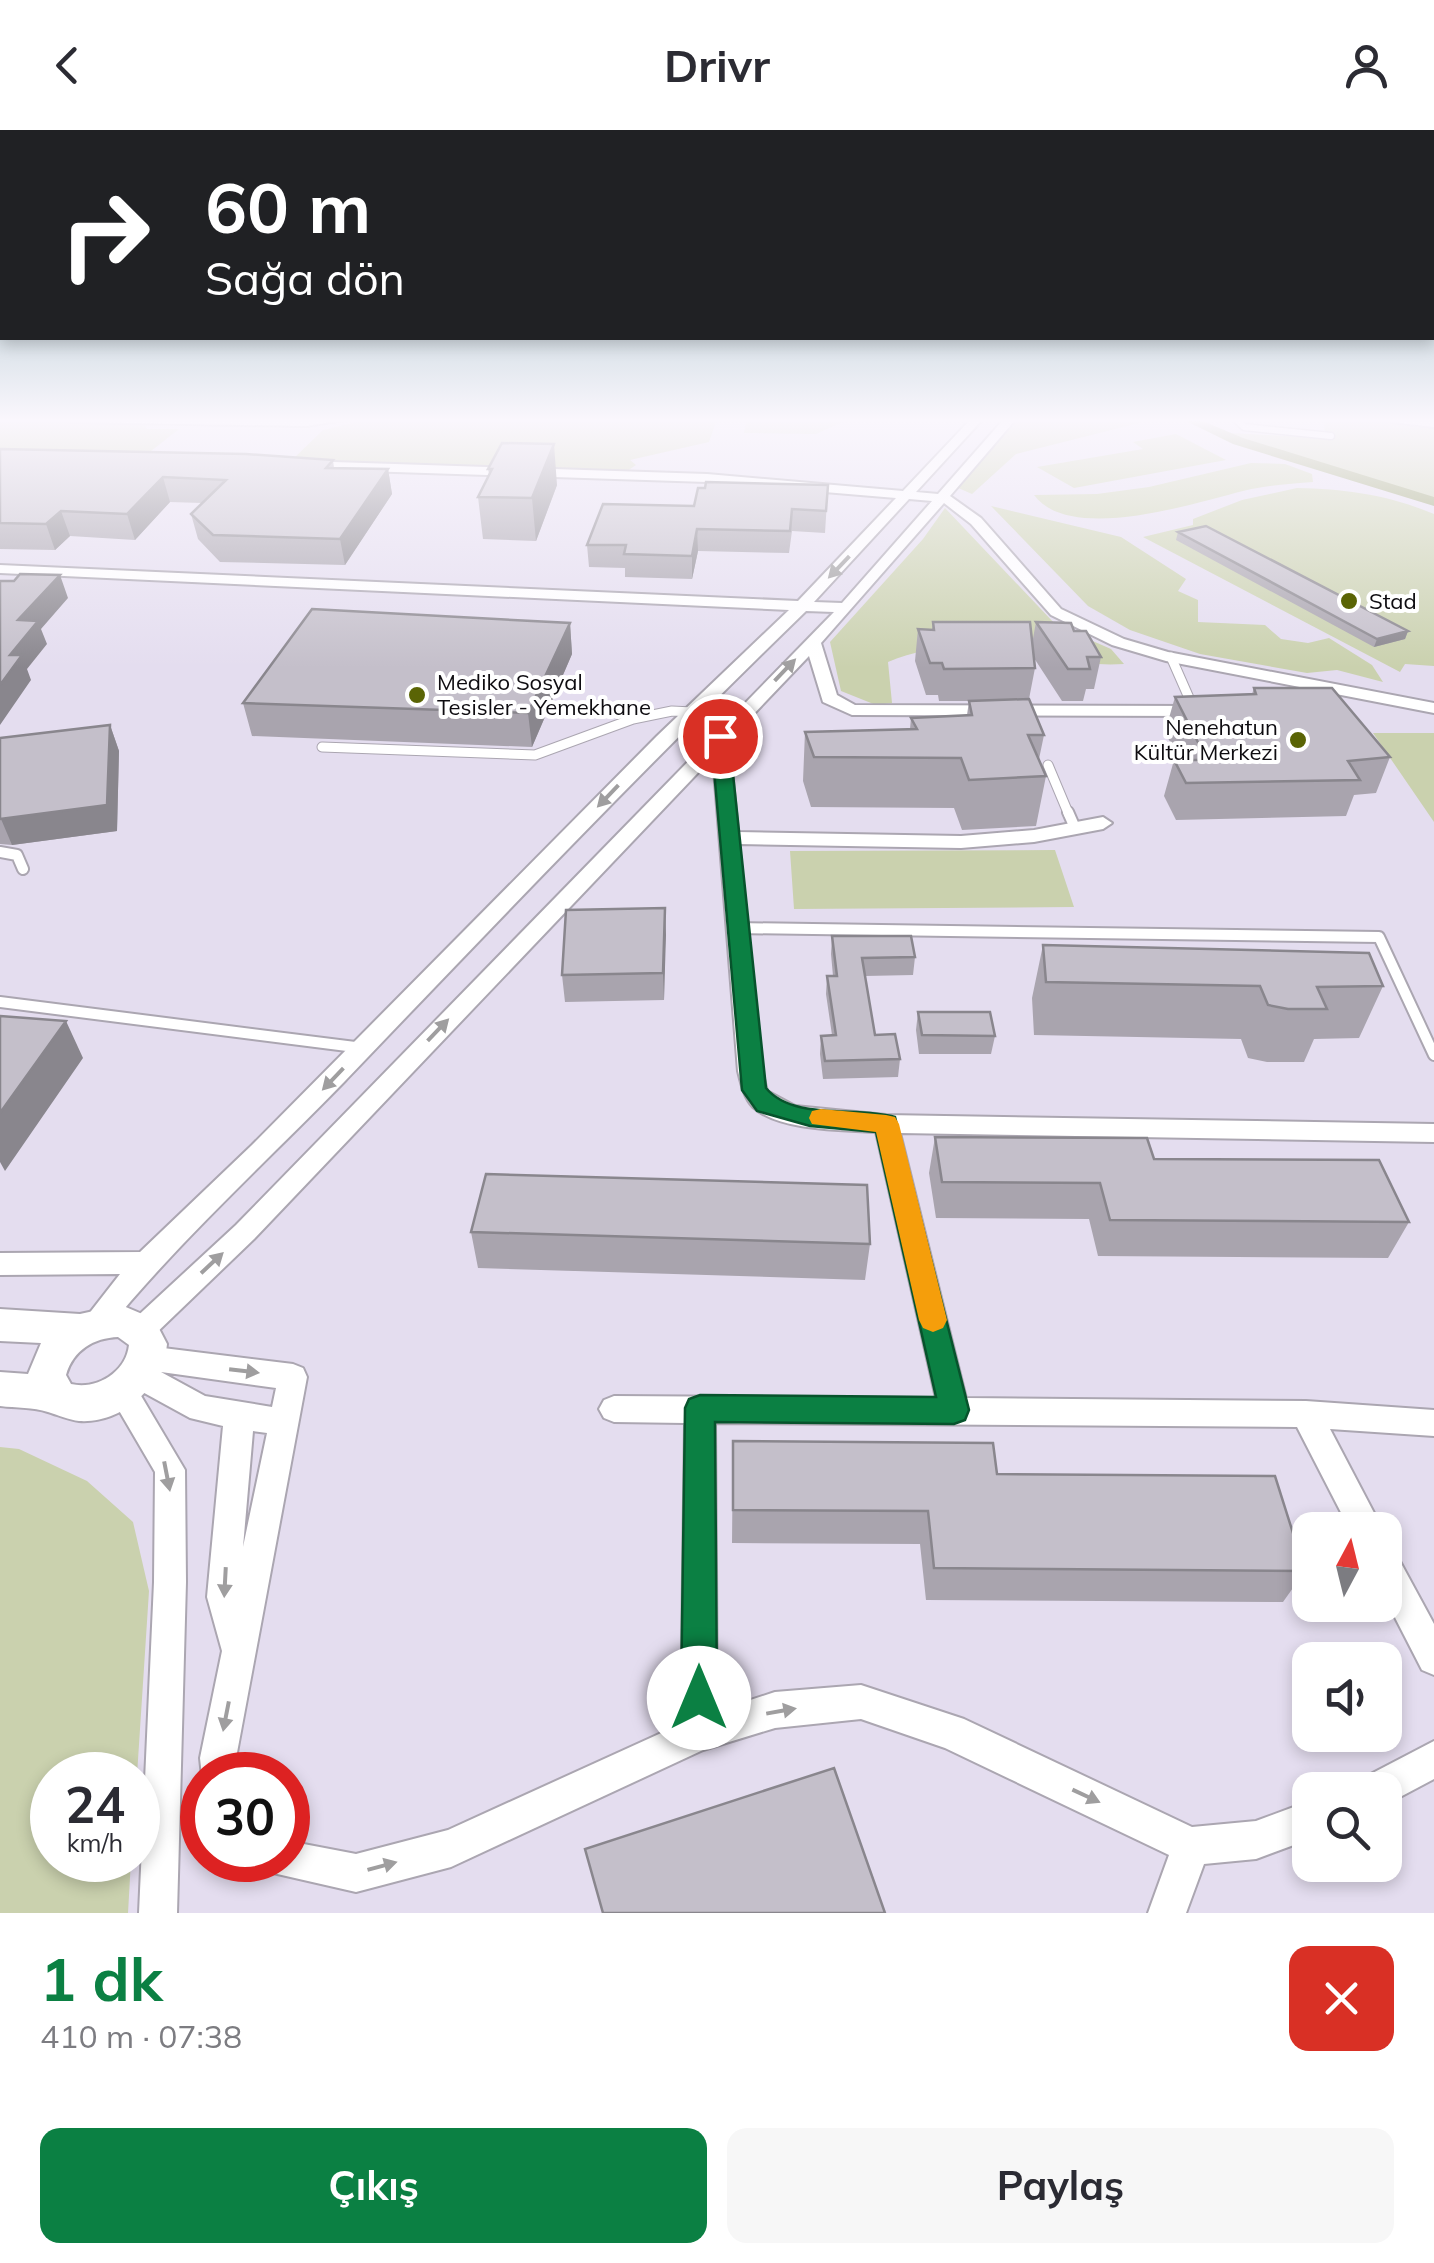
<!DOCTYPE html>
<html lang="tr">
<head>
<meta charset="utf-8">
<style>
	body { margin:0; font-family:Mulish,sans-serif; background:#f7f7f7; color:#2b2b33; height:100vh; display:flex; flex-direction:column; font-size:38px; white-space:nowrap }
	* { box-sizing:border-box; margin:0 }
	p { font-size:32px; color:#7c7c81 }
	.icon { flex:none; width:55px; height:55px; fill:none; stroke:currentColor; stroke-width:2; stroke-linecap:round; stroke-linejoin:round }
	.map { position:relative; height:1783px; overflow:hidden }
	.panel { display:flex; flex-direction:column; background:#fff; flex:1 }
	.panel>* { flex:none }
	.guide { position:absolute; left:0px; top:0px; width:1435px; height:210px; box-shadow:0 5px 15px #0003; background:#202124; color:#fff; overflow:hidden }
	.needle { width:65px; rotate:7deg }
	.buttons { position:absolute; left:1292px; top:1382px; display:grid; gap:20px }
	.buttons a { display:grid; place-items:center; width:110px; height:110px; border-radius:20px; background:#fff; box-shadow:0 5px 15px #0003; font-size:50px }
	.speed { position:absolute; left:30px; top:1622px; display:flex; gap:20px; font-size:50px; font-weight:700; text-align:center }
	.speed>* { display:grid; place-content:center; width:130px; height:130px; border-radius:50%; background:#fff; box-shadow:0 5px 15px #0003; line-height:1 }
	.speed small { font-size:25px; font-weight:400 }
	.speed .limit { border:15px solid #d22; background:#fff; color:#111 }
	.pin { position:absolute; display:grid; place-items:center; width:85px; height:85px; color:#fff; margin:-42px; border:5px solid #fff; border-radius:50%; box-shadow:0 2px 10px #0007 }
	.me { position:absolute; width:110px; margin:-55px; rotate:0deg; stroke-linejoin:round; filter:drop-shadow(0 0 8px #0008) }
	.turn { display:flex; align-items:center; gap:35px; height:210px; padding:0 40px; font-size:45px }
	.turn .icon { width:130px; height:130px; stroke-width:2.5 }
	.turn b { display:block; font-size:70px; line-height:85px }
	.round { display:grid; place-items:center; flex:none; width:105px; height:105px; border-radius:20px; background:#f7f7f7 }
	.overview { display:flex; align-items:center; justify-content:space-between; height:170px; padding:0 40px }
	h1 { font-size:60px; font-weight:700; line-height:75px; color:#0b8043 }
	.primary-button { display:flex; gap:20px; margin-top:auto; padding:20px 40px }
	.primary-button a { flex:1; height:115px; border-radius:20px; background:#0b8043; color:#fff; font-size:40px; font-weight:700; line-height:115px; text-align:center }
	.primary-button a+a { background:#f7f7f7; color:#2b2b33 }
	header { display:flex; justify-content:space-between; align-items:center; height:130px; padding:0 40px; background:#fff; font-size:45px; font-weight:700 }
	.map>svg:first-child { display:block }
	.built { fill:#e4ddef; fill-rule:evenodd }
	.green { fill:#cad1ae }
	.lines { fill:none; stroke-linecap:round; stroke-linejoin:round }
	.canal { fill:#929c65; fill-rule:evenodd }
	.service-far2-casing { stroke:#aba6b1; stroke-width:9 }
	.service-far1-casing { stroke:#aba6b1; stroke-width:11 }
	.service-casing { stroke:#aba6b1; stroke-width:14 }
	.minor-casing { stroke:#aba6b1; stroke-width:4 }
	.secondary-casing { stroke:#aba6b1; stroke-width:4 }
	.service-far2 { stroke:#fff; stroke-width:6 }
	.service-far1 { stroke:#fff; stroke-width:9 }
	.service { stroke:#fff; stroke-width:10 }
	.minor { fill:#fff; fill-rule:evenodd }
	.secondary { fill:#fff; fill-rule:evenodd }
	.wall { fill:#a9a4ae }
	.shaded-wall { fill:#89868d }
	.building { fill:#c4bfca; stroke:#89868d; stroke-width:2.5 }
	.oneway { fill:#9f9e9f }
	.route { fill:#0b8043; stroke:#07532c; stroke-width:2.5 }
	.slow { fill:#f59e0b }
	.poi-dot { fill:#5a6405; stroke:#fff; stroke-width:4 }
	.labels { text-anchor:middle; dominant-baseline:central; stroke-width:8; stroke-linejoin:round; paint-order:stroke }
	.far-poi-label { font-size:22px; fill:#0e0c10; stroke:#fff; text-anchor:start }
</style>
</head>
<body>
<header><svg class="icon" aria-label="back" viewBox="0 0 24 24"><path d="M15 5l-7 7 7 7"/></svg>Drivr<svg class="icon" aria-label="person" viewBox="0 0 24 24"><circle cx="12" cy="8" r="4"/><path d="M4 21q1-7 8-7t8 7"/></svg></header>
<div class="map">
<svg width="1434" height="1783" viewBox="0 0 1434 1783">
	<rect width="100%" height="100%" fill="#f3eefa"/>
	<path class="built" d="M0,289h1434v1494h-1434zM1310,1400h75v75h-75zM1310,1530h75v75h-75zM52,1645h86v85h-86zM202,1645h86v85h-86zM1310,1660h75v75h-75z"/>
	<path class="green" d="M443,289h274l-8,23 -79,18 6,5 -9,6 -335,-11 31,-30 38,-9z
		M747,289h102l-33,15 -72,-1z
		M1018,289h137l-139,35 -44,40 -16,-7z
		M1314,289h70l50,6v73l-189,-57 -14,-8 94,5 -1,-17z
		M0,291l144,3 3,5h32l-33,26 -146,-4z
		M1176,304l50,26 -152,28 -37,-21 106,-18 -10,-7z
		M1251,333l34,1 27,10 1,8c-23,2 -47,3 -70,9 -48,12 -173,53 -209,4l63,-1 52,-7z
		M1297,358c49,1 92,7 137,26v152l-29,-2 -5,8 -257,-135 50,-12v-6l49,-19z
		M991,376l130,31 65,42 -8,12 20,9v22l67,3 16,14 27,4 21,-5 43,27 11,17 -46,-12 -30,3 -107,-19 -70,-24 -42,-24z
		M945,378l111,117 55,24 13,15c-82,5 -152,-38 -236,-2l4,41 -16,2 -35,-14 -11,-49 93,-103z
		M1373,603h61v89z
		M1055,720l19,57 -280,2 -4,-58z
		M0,1317l19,2 68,32 46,41 16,69 -12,184h-85v85h79l-3,53h-128z"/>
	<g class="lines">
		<path class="canal" d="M1182,289h16l45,19 191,59v9l-201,-62z"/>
		<defs>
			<path id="service-far2" d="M1236,289l8,8 87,9"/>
			<path id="service-far1" d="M1171,527l22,50
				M322,617l213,8 98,-36 39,-8 20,1
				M1048,635l21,50"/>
			<path id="service" d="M1068,682l7,16
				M0,722l17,3 6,14
				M737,798l642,9 55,118
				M0,872l363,46"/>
			<path id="minor" d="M65,289h285l-43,7 -236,-4z
				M971,289h12l-67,73 22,2 66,-75h12l-66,77 31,22 80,91 63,30 44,13 266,51v10l-268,-52 -54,-16 -61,-30 -80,-91 -27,-21 -123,140 16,52 18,10 343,1 8,5 -8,5 -346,-1 -29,-13 -14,-46 -80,84 9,92 223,4 73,-6 69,-13 9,6 -9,6 -69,13 -73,6 -222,-4 23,227 5,20 28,15 91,9 548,9v18l-534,-9 66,265 340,3 128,9v26l-104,-7 53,101h-33l-53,-103 -582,-4 2,288 58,-19 86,-7 103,34 228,108 64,-6 54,-20v38l-54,20 -52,5 -18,49h-38l21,-58 -224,-107 -84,-29 -86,9 -72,22 -252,117 -95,25 -83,-19 -6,-13h21v-19l68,13 92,-24 233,-106 4,-301 -71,-1 -10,-4 -5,-9 5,-9 10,-4 322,2 -60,-266c-33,-2 -97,-1 -123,-25 -9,-9 -12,-24 -15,-36l-25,-314 -459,482 -103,99 -10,4 -10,-4 -4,-8 4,-8 105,-97 598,-613 -28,-1c-158,153 -309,311 -461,470 -81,83 -167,161 -240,251l-10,4 -10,-4 -4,-8 39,-50 -120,1v-22l140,-1 112,-107 405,-409 132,-126 -789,-37v-8l798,36 98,-103 -189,-16 -404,-13 -6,-4 6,-4 404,13 196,17zM909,369l23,2 -90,102 -28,-1z
				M1386,289l48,2v6l-42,-5z
				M147,1216l146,18 10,4 4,9 -71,381 2,17 -36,1 -2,-18 22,-107 -15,-54 16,-171 -33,-8 -53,-29 48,81 1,112 -9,331h-38l15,-331 1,-110 -48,-82 5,-9 14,-2 3,-13 6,-2 -2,-6 4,-9zM161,1242l115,16 -4,19 -67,-11zM253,1301l14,2 -24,114z
				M1385,1419l11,5 38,70v51l-12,-5 -37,-72z
				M1434,1611v38l-49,26v-15h-25l5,-13z"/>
			<path id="secondary" d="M121,1175l33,14 13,25c-4,42 -44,80 -88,77 -10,-1 -21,-6 -31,-9 -15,-5 -32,-4 -48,-6v-34l28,2 13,-31 -41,-2v-32l80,5zM118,1207l11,8c-3,27 -32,45 -58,39l-5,-9c7,-25 28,-37 52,-38z"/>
		</defs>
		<use href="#service-far2" class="service-far2-casing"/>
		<use href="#service-far1" class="service-far1-casing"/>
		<use href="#service" class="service-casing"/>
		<use href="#minor" class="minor-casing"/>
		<use href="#secondary" class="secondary-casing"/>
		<use href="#service-far2" class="service-far2"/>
		<use href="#service-far1" class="service-far1"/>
		<use href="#service" class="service"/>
		<use href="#minor" class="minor"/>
		<use href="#secondary" class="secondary"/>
	</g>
	<path class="wall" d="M0,319l333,11 1,8 54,1 4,25 -47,71 -125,-3 -22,-23 -7,-25 11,-11 -32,-1 -35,38 -65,-4 -15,14 -55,-1z
		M488,339l69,16 -21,56 -53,-2 -5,-42 11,-23z
		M828,355l-3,48 -33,-2 -3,22 -91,-2 -6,28 -67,-2v-9l-36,-1 -2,-22 107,-39z
		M1178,402l230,99 -3,8 -31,8 -198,-107z
		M933,492l99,22 4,-22 38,9 27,26 -7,32h-8l-3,12h-21l-28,-43 1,10 -6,31 15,36 -5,24 7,17 -10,50 -74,4 -8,-22 -143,-1 -8,-26 2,-49 105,-3 1,-11 56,-3 2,-14h-30l-1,-6h-12l-11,-34 3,-32 14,1z
		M570,493l2,31 -40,93 -280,-11 -9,-33z
		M1254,558l136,69 -14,36 -22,2 -8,21 -170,4 -12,-24 10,-36h5l-14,-28 10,-35 77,-3z
		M110,595l9,26 -2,80 -105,14 -12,-1v-106z
		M665,778l-1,92 -99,2 -3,-27z
		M832,806l83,21 -2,18 -48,1 10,59 25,24 -2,18 -75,2 -3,-25 1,-18 11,-1 -6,-41 1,-18h6l-2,-22z
		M1043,815l340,41 -24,52 -45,1 -10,23h-37l-19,-4 -7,-19 -207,-4 -2,-37z
		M918,882l77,24 -4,18h-72l-3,-24z
		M935,1007l219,22 255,63 -21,36 -290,-2 -9,-37 -153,-1 -7,-45z
		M471,1102l399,12 -5,36 -387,-12z
		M733,1311l264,33 308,97 -22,31 -357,-2 -6,-56 -188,-1z"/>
	<path class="shaded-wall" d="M554,314l3,41 -21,56 -4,-43z
		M388,339l4,25 -47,71 -5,-26z
		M163,347l7,25 -35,38 -8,-26z
		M61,381l9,25 -15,14 -9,-26z
		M697,399l1,22 -6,28v-23z
		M60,445l8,23 -27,31 6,15 -20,25 4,11 -31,45v-40l10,-30 8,-35z
		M570,493l2,31 -40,93 -4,-34z
		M1408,501l-3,8 -31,8 3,-8z
		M110,595l9,26 -2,80 -105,14 -11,-26z
		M665,778l1,27 -2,65 -1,-27z
		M66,891l17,37 -78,113 -5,-9v-49z"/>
	<path class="building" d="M502,313l52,1 -22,54 -54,-1 14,-28h-4z
		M0,319l246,5 87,6 -7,8 62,1 -48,70 -127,-4 -22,-21 35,-34 -63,-3 -36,37 -66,-3 -15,13 -46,-1z
		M706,352l122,3 -2,26 -34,-2 -2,22 -93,-2 -5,27 -68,-2 2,-9h-39l16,-41 91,2 4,-18h7z
		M1206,396l202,105 -31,8 -199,-107z
		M20,444l40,1 -42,45 20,1 -28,34h12l-22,30v-104h14z
		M312,479l258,14 -42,90 -285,-10z
		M933,492h97l5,46 -91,1 -2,-6h-12l-12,-34 16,1z
		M1036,492l35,1 3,8h12l15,26h-14l3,12h-22z
		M1254,558h78l58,69 -42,4 12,19 -174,3 -12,-23h33l-32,-63 81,-3z
		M1029,569l15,36h-16l18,41 -77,4 -8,-22 -147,-1 -9,-25 112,-3 -6,-11 61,-3 -3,-14z
		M110,595l-3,80 -107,14v-81z
		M665,778l-2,65 -101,2 4,-65z
		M832,806h79l4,21 -53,1 13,77 20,-1 5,25 -75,2 -4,-25 15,-1 -9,-59h10z
		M1043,815l326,8 14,33 -66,1 10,22h-39l-20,-4 -8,-19 -214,-4z
		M918,882h72l5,24 -73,-1z
		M0,886l66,5 -66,92z
		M935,1007l212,1 7,21 225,1 30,62 -299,-2 -10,-37 -158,-1z
		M486,1044l381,11 3,59 -399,-12z
		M733,1311l260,2 4,31 278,2 30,95 -371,-3 -6,-57 -195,-1z
		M834,1638l51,145h-282l-18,-64z"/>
	<defs><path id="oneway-solid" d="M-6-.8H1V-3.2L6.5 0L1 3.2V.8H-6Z" transform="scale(2.5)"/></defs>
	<g class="oneway">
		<use href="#oneway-solid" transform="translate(839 437) rotate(134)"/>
		<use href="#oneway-solid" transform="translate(785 540) rotate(-46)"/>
		<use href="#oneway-solid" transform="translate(608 666) rotate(134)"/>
		<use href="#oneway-solid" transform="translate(438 900) rotate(-46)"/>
		<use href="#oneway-solid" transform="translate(333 949) rotate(134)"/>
		<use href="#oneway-solid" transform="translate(212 1133) rotate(-43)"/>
		<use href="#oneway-solid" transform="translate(244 1241) rotate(7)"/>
		<use href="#oneway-solid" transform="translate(167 1346) rotate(79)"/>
		<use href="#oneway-solid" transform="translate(225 1452) rotate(93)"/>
		<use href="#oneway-solid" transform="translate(781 1581) rotate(-10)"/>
		<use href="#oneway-solid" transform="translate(226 1586) rotate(101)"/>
		<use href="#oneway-solid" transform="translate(1086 1666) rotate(25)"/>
		<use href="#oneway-solid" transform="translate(382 1736) rotate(-15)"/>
	</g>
	<linearGradient id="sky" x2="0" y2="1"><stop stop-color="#85aab4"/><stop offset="0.54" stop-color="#faf7fd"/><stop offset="1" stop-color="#faf7fd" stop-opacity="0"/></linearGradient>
	<rect width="1434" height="538" fill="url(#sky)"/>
	<path class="route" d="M720,601l9,5 37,352c27,33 91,18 129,29l74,293 -4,10 -11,4 -239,-2 2,276 -6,12 -12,5 -12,-5 -6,-12 4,-290 4,-9 11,-4 236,2 -60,-265 -66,-6 -53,-15 -15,-21 -31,-354z"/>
	<path class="slow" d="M821,979l65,6 9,2 4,7 48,196 -4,8 -10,4 -10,-4 -4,-8 -43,-188 -64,-8 -3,-6 3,-7z"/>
	<g class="poi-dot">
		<circle cx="1349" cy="471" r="10"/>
		<circle cx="417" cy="565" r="10"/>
		<circle cx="1298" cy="610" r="10"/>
	</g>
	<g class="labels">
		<g class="far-poi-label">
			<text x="1369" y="471">Stad</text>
			<text x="437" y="552">Mediko Sosyal<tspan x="437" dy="25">Tesisler - Yemekhane</tspan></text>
			<text x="1278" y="597" text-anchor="end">Nenehatun<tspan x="1278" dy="25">Kültür Merkezi</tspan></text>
		</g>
	</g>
</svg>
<div class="buttons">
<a><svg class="needle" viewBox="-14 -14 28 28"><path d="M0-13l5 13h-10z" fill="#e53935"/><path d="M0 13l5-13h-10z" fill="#7c7c81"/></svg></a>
<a><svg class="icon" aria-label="sound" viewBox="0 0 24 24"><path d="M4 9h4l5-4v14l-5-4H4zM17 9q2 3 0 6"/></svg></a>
<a><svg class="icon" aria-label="search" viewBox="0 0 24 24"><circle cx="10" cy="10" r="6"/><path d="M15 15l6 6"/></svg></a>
</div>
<div class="speed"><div>24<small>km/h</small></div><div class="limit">30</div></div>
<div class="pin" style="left:720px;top:606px;background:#d93025"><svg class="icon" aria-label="arrive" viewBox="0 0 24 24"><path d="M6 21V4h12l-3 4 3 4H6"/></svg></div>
<svg class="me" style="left:699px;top:1568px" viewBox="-20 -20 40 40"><circle r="19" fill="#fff"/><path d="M0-13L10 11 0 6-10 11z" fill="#0b8043"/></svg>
<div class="guide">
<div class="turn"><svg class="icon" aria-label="right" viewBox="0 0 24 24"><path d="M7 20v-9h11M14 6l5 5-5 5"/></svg><div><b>60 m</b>Sağa dön</div></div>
</div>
</div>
<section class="panel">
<div class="overview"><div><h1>1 dk</h1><p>410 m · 07:38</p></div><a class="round" style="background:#d93025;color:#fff"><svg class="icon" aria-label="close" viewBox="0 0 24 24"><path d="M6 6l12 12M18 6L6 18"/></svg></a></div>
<div class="primary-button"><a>Çıkış</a><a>Paylaş</a></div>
</section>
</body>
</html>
